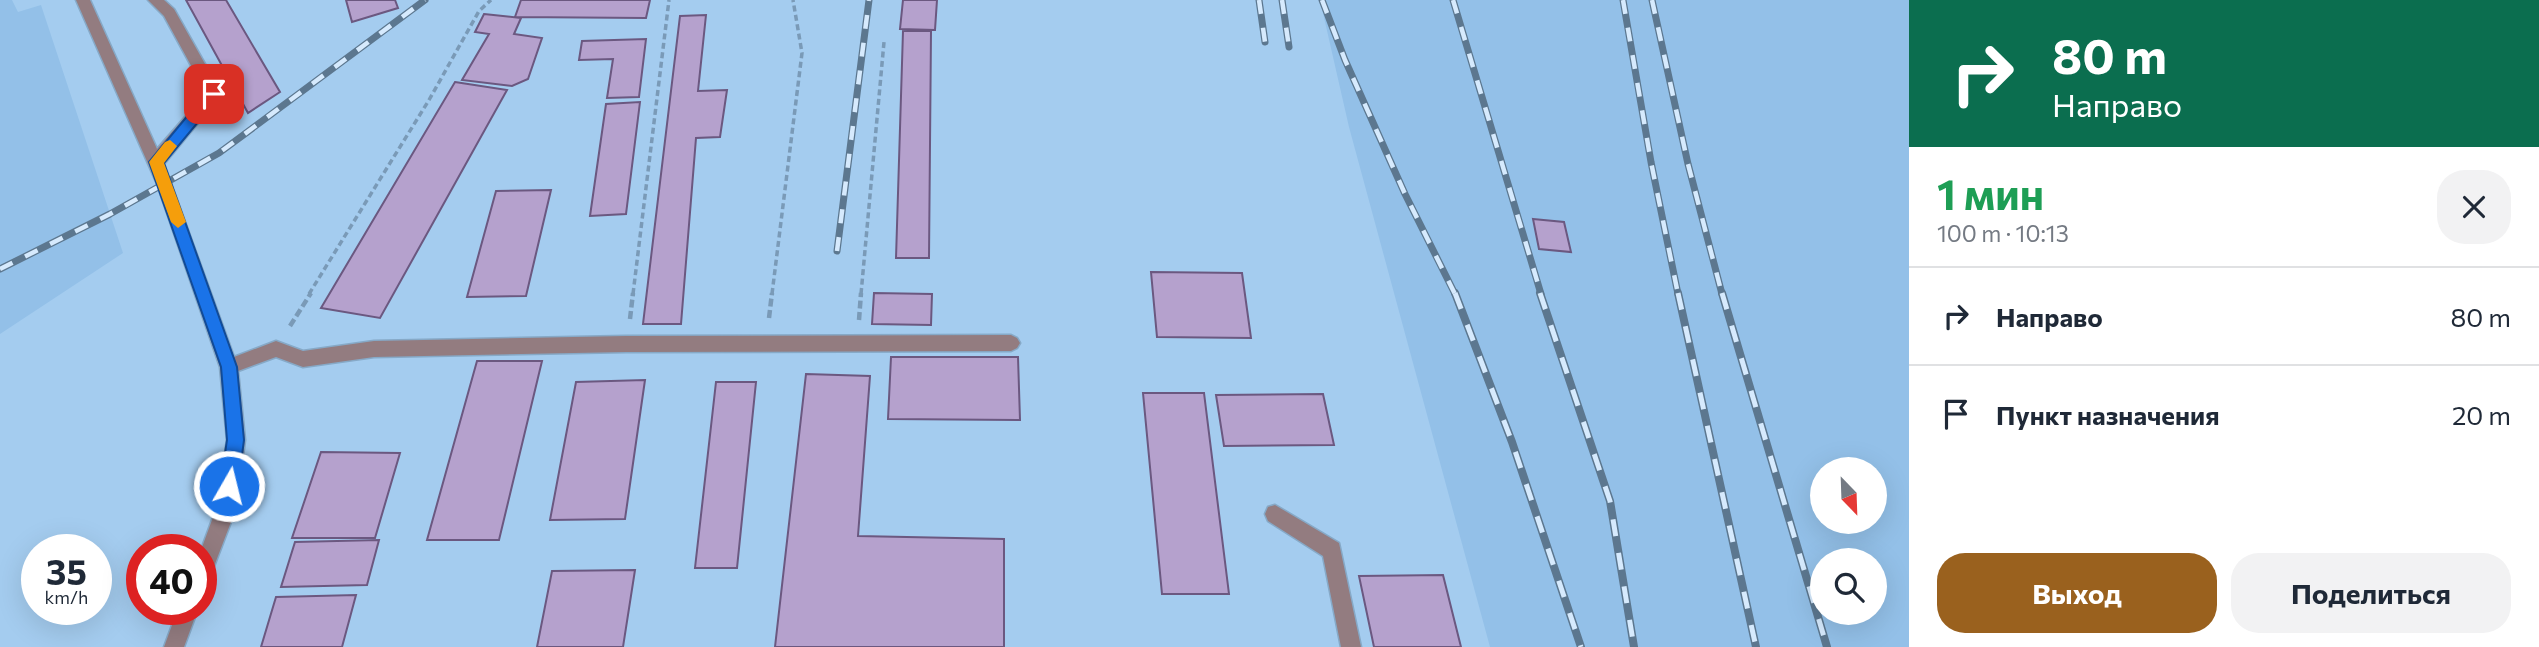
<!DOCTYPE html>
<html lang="ru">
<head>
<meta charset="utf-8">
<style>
	body { margin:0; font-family:Commissioner,sans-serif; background:#f2f2f3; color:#1f2937; height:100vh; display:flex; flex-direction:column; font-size:26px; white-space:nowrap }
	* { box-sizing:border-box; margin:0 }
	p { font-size:23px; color:#747a83 }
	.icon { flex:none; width:38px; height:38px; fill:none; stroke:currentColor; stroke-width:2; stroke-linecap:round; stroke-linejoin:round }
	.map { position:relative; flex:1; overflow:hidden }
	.side { display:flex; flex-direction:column; background:#fff; width:630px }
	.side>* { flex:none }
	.top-card { background:#0b6e4f; color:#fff; overflow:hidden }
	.needle { width:46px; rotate:157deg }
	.controls { position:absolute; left:1810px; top:457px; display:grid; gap:14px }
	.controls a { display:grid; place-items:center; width:77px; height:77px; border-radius:50%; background:#fff; box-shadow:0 7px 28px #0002; font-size:35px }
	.speed { position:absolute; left:21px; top:534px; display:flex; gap:14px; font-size:35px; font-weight:700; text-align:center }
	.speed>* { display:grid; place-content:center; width:91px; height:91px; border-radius:50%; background:#fff; box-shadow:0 7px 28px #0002; line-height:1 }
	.speed small { font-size:18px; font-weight:400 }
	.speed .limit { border:10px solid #d22; background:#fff; color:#111 }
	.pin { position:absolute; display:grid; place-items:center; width:60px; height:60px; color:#fff; margin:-30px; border-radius:14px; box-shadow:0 4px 10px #0006 }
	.me { position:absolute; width:77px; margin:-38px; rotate:8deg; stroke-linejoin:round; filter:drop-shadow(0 0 5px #0008) }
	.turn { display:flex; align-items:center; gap:24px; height:147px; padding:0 28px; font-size:32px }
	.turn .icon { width:91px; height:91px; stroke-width:2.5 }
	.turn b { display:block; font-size:49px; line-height:60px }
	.round { display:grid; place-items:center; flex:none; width:74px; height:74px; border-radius:28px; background:#f2f2f3 }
	.summary { display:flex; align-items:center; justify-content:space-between; height:119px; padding:0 28px }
	h1 { font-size:42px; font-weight:700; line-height:52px; color:#1e9e55 }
	.cta { display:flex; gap:14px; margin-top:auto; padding:14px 28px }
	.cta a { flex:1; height:80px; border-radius:28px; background:#9a611e; color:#fff; font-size:28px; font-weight:700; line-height:80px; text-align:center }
	.cta a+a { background:#f2f2f3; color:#1f2937 }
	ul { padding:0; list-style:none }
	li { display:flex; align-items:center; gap:21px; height:98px; padding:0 28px; border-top:2px solid #e0e1e3 }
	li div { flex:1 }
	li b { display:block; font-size:26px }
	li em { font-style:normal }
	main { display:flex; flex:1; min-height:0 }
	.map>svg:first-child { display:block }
	.built { fill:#93c0e8; fill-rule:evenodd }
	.building { fill:#b5a1cd; stroke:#6b5880; stroke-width:2 }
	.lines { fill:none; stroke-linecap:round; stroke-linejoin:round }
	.minor-casing { stroke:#86a9c7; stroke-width:3 }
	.path-far1 { stroke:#7a9ab7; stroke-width:3.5; stroke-dasharray:6 3.5; stroke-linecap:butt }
	.path { stroke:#7a9ab7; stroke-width:4.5; stroke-dasharray:8 3.5; stroke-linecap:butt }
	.minor { fill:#937c80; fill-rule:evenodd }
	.rail-far1-casing { stroke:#5c778f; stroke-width:7 }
	.rail-casing { stroke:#5c778f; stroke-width:8 }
	.rail-far1 { stroke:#d6eafd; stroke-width:4.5; stroke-dasharray:14; stroke-linecap:butt }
	.rail { stroke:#d6eafd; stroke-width:5; stroke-dasharray:17; stroke-linecap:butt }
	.route { fill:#1a73e8; stroke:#114b97; stroke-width:2 }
	.slow { fill:#f59e0b }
</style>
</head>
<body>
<main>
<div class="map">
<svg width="1909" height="647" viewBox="0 0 1909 647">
	<rect width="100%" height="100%" fill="#a4ccef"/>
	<path class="built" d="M0,0h12l6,12 23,-7 82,248 -123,81z
		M1320,0h589v647h-419l-141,-520zM1822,469h52v53h-52zM1822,560h52v52h-52z"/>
	<path class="building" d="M186,0h40l54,92 -32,21z
		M346,0h49l3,8 -46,14z
		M521,0h129l-4,18 -131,-1z
		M903,0h34l-2,30 -35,-1z
		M484,14l37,4 -7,16 28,4 -14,41 -16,7 -50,-6 27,-46 -14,-2z
		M706,15l-8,76 29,-1 -7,47 -24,1 -15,186h-38l37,-308z
		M903,31h28l-2,227h-33z
		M646,39l-7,58 -32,1 6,-39 -34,1 3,-19z
		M455,82l52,8 -127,228 -59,-10z
		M640,102l-14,112 -36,2 16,-112z
		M551,190l-25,106 -59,1 29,-106z
		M1533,219l31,3 7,30 -32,-3z
		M1151,272l91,1 9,65 -94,-1z
		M874,293l58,1 -1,31 -59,-1z
		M891,357h127l2,63 -132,-1z
		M477,361h65l-43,179h-72z
		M806,374l64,2 -12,160 146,3v108h-229z
		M645,380l-20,139 -75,1 26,-138z
		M716,382h40l-19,186h-42z
		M1143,393h61l25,201h-67z
		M1323,394l11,51 -110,1 -8,-51z
		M321,452l79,1 -25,85h-83z
		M379,540l-12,45 -86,2 14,-45z
		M635,570l-12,77h-86l15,-76z
		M1443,575l18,72h-87l-15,-71z
		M356,595l-14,52h-81l15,-50z"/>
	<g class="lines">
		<defs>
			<path id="minor" d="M76,0h14l67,149 49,-56 -42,-77 -16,-16h16l10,9 48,85 -58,70 70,193 42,-16 27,10 71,-10 252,-5 385,-1 6,3 3,5 -3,5 -6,3 -385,1 -252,5 -71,10 -27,-10 -38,14 7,69 -9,69 -28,73 -7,3v-35l15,-41 11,-69 -7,-73 -63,-183z
				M1275,505l64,38 22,104h-20l-18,-91 -55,-35 -3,-7 3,-7z
				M178,609h20l-14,38h-20z"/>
		</defs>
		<use href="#minor" class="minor-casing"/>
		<path class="path-far1" d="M309,294l120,-194 50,-89 12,-11
			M633,294l36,-294
			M772,294l30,-241 -9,-53
			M861,294l23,-252"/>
		<path class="path" d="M769,318l3,-25
			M630,319l3,-26
			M859,320l2,-27
			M290,326l21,-33"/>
		<use href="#minor" class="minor"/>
		<defs>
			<path id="rail-far1" d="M1259,0l6,42
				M1282,0l7,47
				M1322,0l23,60 60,134 50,100
				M1453,0l88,294
				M1623,0l28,162 27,132
				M1652,0l36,164 34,130
				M837,251l32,-251
				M0,269l110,-55 109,-61 206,-153"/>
			<path id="rail" d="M1455,293l57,149 69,205
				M1540,293l70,208 24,146
				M1678,293l78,354
				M1722,293l105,354"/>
		</defs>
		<use href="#rail-far1" class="rail-far1-casing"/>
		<use href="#rail" class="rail-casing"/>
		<use href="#rail-far1" class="rail-far1"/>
		<use href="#rail" class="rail"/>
	</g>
	<path class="route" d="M214,89l5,1v7l-55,66 73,204 7,73 -6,46 -3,6 -6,2 -6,-2 -3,-6 7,-46 -6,-73 -72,-205 60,-72z"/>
	<path class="slow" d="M170,140l7,6 -13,17 22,59 -8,6 -7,-6 -22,-60 16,-20z"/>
</svg>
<div class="controls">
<a><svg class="needle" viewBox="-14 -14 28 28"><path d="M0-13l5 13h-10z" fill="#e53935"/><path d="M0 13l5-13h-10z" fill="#747a83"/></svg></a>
<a><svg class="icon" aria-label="search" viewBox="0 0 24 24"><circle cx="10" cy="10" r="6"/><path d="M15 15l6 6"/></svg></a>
</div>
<div class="speed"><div>35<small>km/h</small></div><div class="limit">40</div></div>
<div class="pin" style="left:214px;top:94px;background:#d93025"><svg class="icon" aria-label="arrive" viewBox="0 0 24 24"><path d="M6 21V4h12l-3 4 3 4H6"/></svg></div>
<svg class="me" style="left:229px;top:486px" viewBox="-20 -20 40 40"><circle r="17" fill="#1a73e8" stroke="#fff" stroke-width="3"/><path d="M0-11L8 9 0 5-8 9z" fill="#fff"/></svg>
</div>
<section class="side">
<div class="top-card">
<div class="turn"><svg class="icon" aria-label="right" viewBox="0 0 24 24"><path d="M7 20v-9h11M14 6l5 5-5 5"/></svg><div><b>80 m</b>Направо</div></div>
</div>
<div class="summary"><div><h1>1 мин</h1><p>100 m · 10:13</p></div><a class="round"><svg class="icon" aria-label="close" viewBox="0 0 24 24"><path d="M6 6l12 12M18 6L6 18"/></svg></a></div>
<ul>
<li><svg class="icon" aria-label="right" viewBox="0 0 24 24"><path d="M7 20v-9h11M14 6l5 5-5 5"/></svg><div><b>Направо</b></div><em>80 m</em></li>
<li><svg class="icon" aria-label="arrive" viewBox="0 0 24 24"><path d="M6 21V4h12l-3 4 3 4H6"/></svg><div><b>Пункт назначения</b></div><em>20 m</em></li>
</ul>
<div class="cta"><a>Выход</a><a>Поделиться</a></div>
</section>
</main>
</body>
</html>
